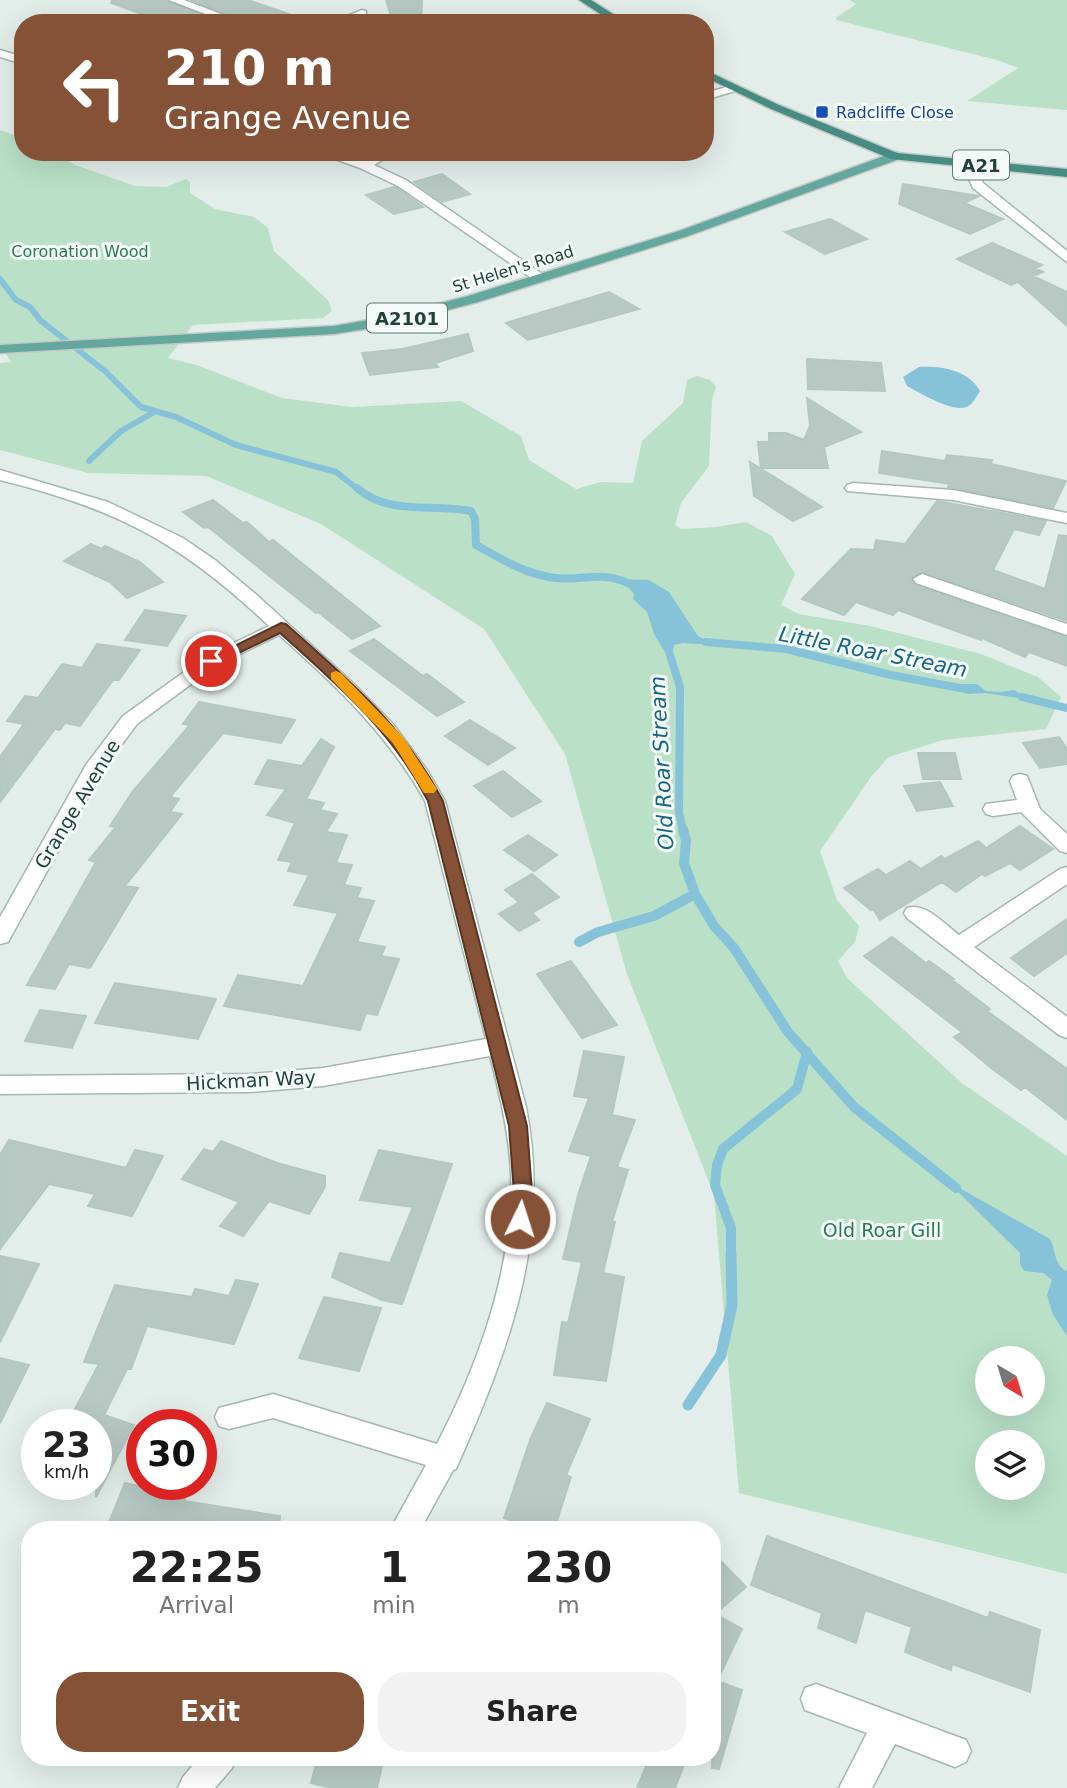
<!DOCTYPE html>
<html lang="en">
<head>
<meta charset="utf-8">
<style>
	body { margin:0; font-family:"DejaVu Sans",sans-serif; background:#f2f2f2; color:#222; height:100vh; display:flex; flex-direction:column; font-size:26px; white-space:nowrap }
	* { box-sizing:border-box; margin:0 }
	p { font-size:23px; color:#767676 }
	.icon { flex:none; width:38px; height:38px; fill:none; stroke:currentColor; stroke-width:2; stroke-linecap:round; stroke-linejoin:round }
	.map { position:relative; flex:1; overflow:hidden }
	.sheet { position:absolute; left:21px; top:1521px; width:700px; height:245px; display:flex; flex-direction:column; background:#fff; border-radius:28px; box-shadow:0 7px 28px #0002 }
	.sheet>* { flex:none }
	.hud { position:absolute; left:14px; top:14px; width:700px; height:147px; border-radius:28px; box-shadow:0 7px 28px #0002; background:#855237; color:#fff; overflow:hidden }
	.needle { width:46px; rotate:142deg }
	.buttons { position:absolute; left:975px; top:1346px; display:grid; gap:14px }
	.buttons a { display:grid; place-items:center; width:70px; height:70px; border-radius:50%; background:#fff; box-shadow:0 7px 28px #0002; font-size:35px }
	.speed { position:absolute; left:21px; top:1409px; display:flex; gap:14px; font-size:35px; font-weight:700; text-align:center }
	.speed>* { display:grid; place-content:center; width:91px; height:91px; border-radius:50%; background:#fff; box-shadow:0 7px 28px #0002; line-height:1 }
	.speed small { font-size:18px; font-weight:400 }
	.speed .limit { border:10px solid #d22; background:#fff; color:#111 }
	.pin { position:absolute; display:grid; place-items:center; width:60px; height:60px; color:#fff; margin:-30px; border:4px solid #fff; border-radius:50%; box-shadow:0 2px 7px #0007 }
	.me { position:absolute; width:77px; margin:-38px; rotate:4deg; stroke-linejoin:round; filter:drop-shadow(0 0 5px #0008) }
	.turn { display:flex; align-items:center; gap:24px; height:147px; padding:0 35px; font-size:32px }
	.turn .icon { width:91px; height:91px; stroke-width:2.5 }
	.turn b { display:block; font-size:49px; line-height:60px }
	.eta { display:flex; justify-content:space-evenly; align-items:center; height:119px; text-align:center }
	.eta b { font-size:42px; font-weight:600; line-height:49px }
	.action { display:flex; gap:14px; margin-top:auto; padding:14px 35px }
	.action a { flex:1; height:80px; border-radius:28px; background:#855237; color:#fff; font-size:28px; font-weight:600; line-height:80px; text-align:center }
	.action a+a { background:#f2f2f2; color:#222 }
	.map>svg:first-child { display:block }
	.green { fill:#bae1c8; fill-rule:evenodd }
	.water { fill:#86c3d8 }
	.lines { fill:none; stroke-linecap:round; stroke-linejoin:round }
	.stream-far3 { stroke:#86c3d8; stroke-width:6 }
	.stream-far2 { stroke:#86c3d8; stroke-width:8 }
	.stream-far1 { stroke:#86c3d8; stroke-width:10 }
	.stream { stroke:#86c3d8; stroke-width:11 }
	.building { fill:#b8c9c4; stroke:#b4c8c2; stroke-width:2 }
	.minor-casing { stroke:#a5b7b2; stroke-width:3 }
	.primary-casing { stroke:#c1cac8; stroke-width:3 }
	.trunk-casing { stroke:#c1cac8; stroke-width:3 }
	.minor { fill:#fff; fill-rule:evenodd }
	.primary { fill:#63a79d; fill-rule:evenodd }
	.trunk { fill:#468c83; fill-rule:evenodd }
	.route { fill:#855237; stroke:#563524; stroke-width:2 }
	.slow { fill:#f59e0b }
	.transit-dot { fill:#1a4fb4; stroke:#f4faf8; stroke-width:2.5 }
	.labels { text-anchor:middle; dominant-baseline:central; stroke-width:6; stroke-linejoin:round; paint-order:stroke }
	.far-transit-label { font-size:16px; fill:#164399; stroke:#f4faf8; text-anchor:start }
	.far-park-label { font-size:16px; fill:#277c51; stroke:#f4faf8 }
	.far-street-label { font-size:16px; fill:#21413c; stroke:#f4faf8 }
	.shield { fill:#f4faf8; stroke:#607874; stroke-width:2 }
	.shield-label { font-size:18px; font-weight:bold; fill:#21413c }
	.street-label { font-size:19px; fill:#21413c; stroke:#f4faf8 }
	.park-label { font-size:19px; fill:#277c51; stroke:#f4faf8 }
	.water-label { font-size:21px; font-style:italic; fill:#156583; stroke:#f4faf8 }
</style>
</head>
<body>
<div class="map">
<svg width="1067" height="1788" viewBox="0 0 1067 1788">
	<rect width="100%" height="100%" fill="#e3eeea"/>
	<path class="green" d="M849,0h218v110l-100,-9 51,-33 -21,-8 -161,-40 1,-3 19,-13z
		M0,130l23,8v14h31l21,13 60,21 31,1 20,-8 4,3v11l25,16 39,8 14,11 6,23 54,49 4,11 -9,7 -130,7 -25,33 29,7 85,33 70,9 109,-6 60,35 8,24 47,29 25,-7 32,1 9,-42 41,-38 4,-23 10,-4 13,4 6,7 -4,13 -3,66 -28,37 -6,22 6,4 35,-2 30,-5 26,14 23,38 -14,31 18,9 71,12 111,28 57,23 23,20 -15,32 -103,11 -54,17 -18,20 -51,74 17,49 22,26 -4,16 -17,19 9,17 115,105 105,73v418l-328,-81 -25,-298 -87,-221 -62,-220 -81,-125 -163,-105 -115,-48 -118,-3 -88,-23v-87l11,-1 -11,-17zM987,1358h45v46h-45zM987,1442h45v46h-45z"/>
	<path class="water" d="M919,367c23,-1 49,3 61,24 -3,4 -6,11 -10,14 -13,11 -50,-12 -63,-19l-4,-9z
		M621,579l28,1 20,12 29,44 17,9 -32,-2 -9,2 -3,17 -17,-28 -7,-22 -14,-13 1,-5z
		M947,684h30l9,7 15,1 13,-2 17,10 -46,-7 -16,1 -13,-3z
		M947,1181l103,58c6,11 4,27 17,32v65l-14,-21 -6,-20 5,-15 -9,-7 -19,-2 -4,-7v-11z"/>
	<g class="lines">
		<path class="stream-far3" d="M0,279l16,21 14,7 10,13 66,52 35,35 35,10 60,28 100,27 23,18
			M89,461l32,-30 35,-20"/>
		<path class="stream-far2" d="M357,488c32,28 75,15 114,23l4,8 1,26c25,14 51,30 80,33 29,3 45,-8 74,6
			M706,642l80,7 105,26 69,13
			M669,652l11,35 -1,126 4,17
			M1022,697l45,11"/>
		<path class="stream-far1" d="M683,829l3,12 -2,22 11,31 19,32 20,22 54,84 66,75 102,81
			M579,942l19,-10 56,-16 41,-22
			M731,1256v-28l-16,-43 2,-20 6,-16 74,-60 10,-37"/>
		<path class="stream" d="M688,1405l33,-50 11,-50 -1,-51"/>
	</g>
	<path class="building" d="M112,0h54l55,23h-55l-55,-20z
		M191,0h57l55,19 -1,4h-55z
		M386,0h36l-1,23 -28,-1z
		M442,174l28,20 -28,8 -28,-20z
		M903,184l76,12 -15,7 39,16 -33,15 -71,-30z
		M394,187l3,1 26,19 -29,7 -28,-19z
		M830,219l37,20 -42,15 -40,-22z
		M992,243l50,22 -7,3 8,4 -10,4 34,16v34l-49,-44 -7,3 -54,-26z
		M609,292l30,17 -111,31 -22,-17z
		M468,334l5,17 -38,12 3,4 -68,8 -8,-22 40,-4z
		M807,359l74,4 4,28 -77,-2z
		M807,398l54,34 -37,15 4,21h-67l-3,-26h11v-9h17l18,7 6,-14z
		M882,451l63,10 2,-6 45,5 -1,4 75,17 -13,27 -105,-21 2,-3 -71,-11z
		M750,462l72,45 -29,14 -39,-25z
		M213,500l30,23 4,-1 22,20 4,-2 107,86 -28,13 -34,-27 -2,1 -108,-86 -4,1 -21,-16z
		M937,501l109,20 -7,14 -25,-6 -21,41 52,19 14,-54 8,1v85l-144,-49 -13,6 5,7 152,52v29l-38,-14 -4,5 -43,-19 -1,2 -83,-30 -5,5 -37,-13 -12,13 -42,-16 49,-50 23,1 2,-10 29,4z
		M91,544l10,5 4,-3 35,16 23,20 -36,16 -17,-16 -46,-21z
		M145,610l41,6 -19,30 -42,-6z
		M374,639l49,37 4,-2 37,28 -27,14 -87,-65z
		M97,644l43,6 -21,30h-6l-33,46 -15,-3 -5,7 -5,-1 -55,73v-45l24,-33 -17,-3 18,-25 13,2 24,-34 20,4z
		M199,702l96,18 -14,23 -58,-10 -53,64 9,2 -9,13 12,2 -57,72 13,2 -48,80 -21,-4 -14,25 -28,-4 69,-123 -7,-2 27,-33 -6,-1 23,-35 57,-66 -7,-1z
		M470,720l45,28 -27,17 -43,-29z
		M1059,737l8,12v15l-27,4 -17,-25z
		M321,739l13,8 -28,52 18,4 -4,7 17,4 -11,18 21,3 -11,28 16,2 -8,20 17,3 -4,10 17,3 -17,41 28,5 -4,9 18,3 -22,56 -11,-2 -6,17 -136,-24 14,-31 65,11 35,-73 -44,-8 15,-30 -21,-4 4,-9 -14,-2 17,-37 -28,-8 19,-26 -31,-5 13,-24 34,6z
		M918,753h37l6,26h-38z
		M503,771l38,30 -29,16 -38,-31z
		M940,782l13,24 -36,5 -13,-25z
		M1020,826l33,23 -33,21 -10,-7 -25,13 -3,-2 -26,18 -14,-10 -62,38 -7,-11 -2,1 -27,-22 34,-19 8,6 24,-14 11,8 20,-13 4,3 33,-18 8,7z
		M528,835l29,20 -23,16 -30,-21z
		M532,874l27,23 -27,16 7,7 -20,11 -20,-17 20,-12 -14,-12z
		M1067,919v34l-33,23 -23,-18z
		M892,937l34,26 3,-2 25,18 -2,1 38,29 -3,2 80,58v51l-42,-33 -4,3 -31,-23 -36,-30 8,-5 -98,-76z
		M571,961l46,64 -35,13 -45,-64z
		M115,983l64,10 37,6 -18,40 -103,-16z
		M40,1010l46,6 -14,32 -47,-7z
		M584,1051l40,6 -12,58 23,5 -18,47 11,3 -16,52h3l-12,51 21,4 -18,104 -52,-6 8,-53 6,1 14,-61 -19,-3 15,-64 13,-39 -22,-5 20,-53 -15,-2z
		M9,1140l117,28 9,-18 28,6 -31,60 -44,-10 7,-12 -46,-10 -49,65v-94z
		M221,1141l56,22 48,13v11l-16,27 -40,-13 -26,35 -23,-10 19,-24 -57,-23 22,-30 9,3z
		M379,1150l73,14 -50,140 -20,-4 -50,-23 8,-24 50,10 23,-56 -53,-7z
		M0,1256l39,8 -39,78z
		M236,1280l22,4 -24,60 -87,-18 -16,43h-4l-23,46 30,10 -38,72v-73h-29l32,-60 -15,-2 31,-77 77,12 3,-8 34,7z
		M324,1297l57,11 -22,63 -60,-13z
		M0,1358l29,7 -29,58z
		M547,1403l43,16 -24,56 5,2 -17,53h-12l-38,-12 26,-78z
		M125,1483l61,13 -2,5 96,15 -1,14h-173z
		M767,1536l221,82 2,-6 50,18 -10,62 -78,-28 -1,6 -46,-18 7,-25 -47,-17 -9,33 -38,-15 4,-15 -71,-28z
		M712,1552l34,35 -31,27 27,15 -25,52 25,9 -23,79 -7,-1z
		M318,1757h66l-7,31h-46l-20,-5z
		M650,1757h37l-12,31h-38z"/>
	<g class="lines">
		<defs>
			<path id="minor" d="M169,0h15l61,23h-16z
				M362,10l4,1v4l-21,8h-15z
				M0,50l23,7v7l-23,-7z
				M734,85l4,1v4l-33,10v-7z
				M316,152h19l28,9 16,-9h16l-21,13 32,15 142,98 -7,4 -5,-1 -138,-95 -38,-18z
				M968,159l6,4 9,20 84,68v11l-94,-74 -11,-25z
				M0,470l108,32 75,36 32,22 44,37 94,86 40,41 34,46 18,31 81,306c26,133 -18,244 -70,362l-3,1 -33,60h-30l36,-65 -153,-47 -44,11 -10,-3 -4,-9 4,-9 54,-14 164,50c43,-83 77,-178 74,-272 -2,-39 -11,-78 -21,-116l-167,30 -73,6 -250,2v-18l250,-2 73,-6 163,-29 -61,-238c-37,-67 -90,-116 -146,-166l-62,30 -80,59 -33,44 -96,174 -8,2v-27l86,-152 37,-49 82,-59 64,-31c-88,-83 -151,-117 -269,-146z
				M853,483l100,7 114,23v10l-114,-23 -106,-9 -2,-3 2,-3z
				M922,574l145,50v11l-151,-52 -3,-4z
				M1020,774l7,2 13,33 27,25v19l-7,-2 -39,-39 -28,4 -7,-2 -3,-5 3,-5 31,-4 -7,-19 3,-5z
				M1067,867v17l-93,63 93,70v21l-8,-3 -152,-117 -3,-5 3,-5c19,-6 38,17 52,27l101,-66z
				M816,1684l150,56 5,11 -5,11 -11,5 -60,-23 -23,44h-33l28,-55 -62,-23 -4,-11 4,-11z
				M200,1757h37l-5,11 -17,20h-37l5,-11z"/>
			<path id="primary" d="M895,152l4,1v6l-211,77 -210,66 -87,23 -57,9 -334,19v-8l334,-19 57,-10 77,-20 211,-65z"/>
			<path id="trunk" d="M579,0h12l36,23h-13z
				M705,70l74,35 118,48 170,16v8l-176,-18 -120,-50 -66,-32z"/>
		</defs>
		<use href="#minor" class="minor-casing"/>
		<use href="#primary" class="primary-casing"/>
		<use href="#trunk" class="trunk-casing"/>
		<use href="#minor" class="minor"/>
		<use href="#primary" class="primary"/>
		<use href="#trunk" class="trunk"/>
	</g>
	<path class="route" d="M281,623l5,1c62,55 118,102 157,177l84,325 5,67 -5,31 -7,3 -7,-3 -2,-5 3,-26 -5,-67 -81,-325c-35,-69 -91,-117 -148,-168l-64,31h-9l-3,-3z"/>
	<path class="slow" d="M336,671l5,2 62,64 34,52 -3,4h-10l-31,-50 -62,-64v-6z"/>
	<rect class="transit-dot" x="815" y="105" width="14" height="14" rx="3.5"/>
	<g class="labels">
		<g class="far-transit-label">
			<text x="836" y="112">Radcliffe Close</text>
		</g>
		<g class="far-park-label">
			<text x="80" y="251">Coronation Wood</text>
		</g>
		<g class="far-street-label">
			<text transform="translate(513 269) rotate(-17)">St Helen's Road</text>
		</g>
		<g class="shield">
			<rect x="953" y="150.5" width="56" height="29" rx="5"/>
			<rect x="367" y="303.5" width="80" height="29" rx="5"/>
		</g>
		<g class="shield-label">
			<text x="981" y="165">A21</text>
			<text x="407" y="318">A2101</text>
		</g>
		<g class="street-label">
			<text transform="translate(77 804) rotate(-59)">Grange Avenue</text>
			<text transform="translate(251 1080) rotate(-3)">Hickman Way</text>
		</g>
		<g class="park-label">
			<text x="882" y="1230">Old Roar Gill</text>
		</g>
		<g class="water-label">
			<text transform="translate(873 652) rotate(11)">Little Roar Stream</text>
			<text transform="translate(662 763) rotate(-93)">Old Roar Stream</text>
		</g>
	</g>
</svg>
<div class="buttons">
<a><svg class="needle" viewBox="-14 -14 28 28"><path d="M0-13l5 13h-10z" fill="#e53935"/><path d="M0 13l5-13h-10z" fill="#767676"/></svg></a>
<a><svg class="icon" aria-label="layers" viewBox="0 0 24 24"><path d="M12 4l9 5-9 5-9-5zM3 14l9 5 9-5"/></svg></a>
</div>
<div class="speed"><div>23<small>km/h</small></div><div class="limit">30</div></div>
<div class="pin" style="left:211px;top:661px;background:#d93025"><svg class="icon" aria-label="arrive" viewBox="0 0 24 24"><path d="M6 21V4h12l-3 4 3 4H6"/></svg></div>
<svg class="me" style="left:520px;top:1219px" viewBox="-20 -20 40 40"><circle r="17" fill="#855237" stroke="#fff" stroke-width="3"/><path d="M0-11L8 9 0 5-8 9z" fill="#fff"/></svg>
<div class="hud">
<div class="turn"><svg class="icon" aria-label="left" viewBox="0 0 24 24"><path d="M17 20v-9H6M10 6l-5 5 5 5"/></svg><div><b>210 m</b>Grange Avenue</div></div>
</div>
<section class="sheet">
<div class="eta">
<div><b>22:25</b><p>Arrival</p></div>
<div><b>1</b><p>min</p></div>
<div><b>230</b><p>m</p></div>
</div>
<div class="action"><a>Exit</a><a>Share</a></div>
</section>
</div>
</body>
</html>
